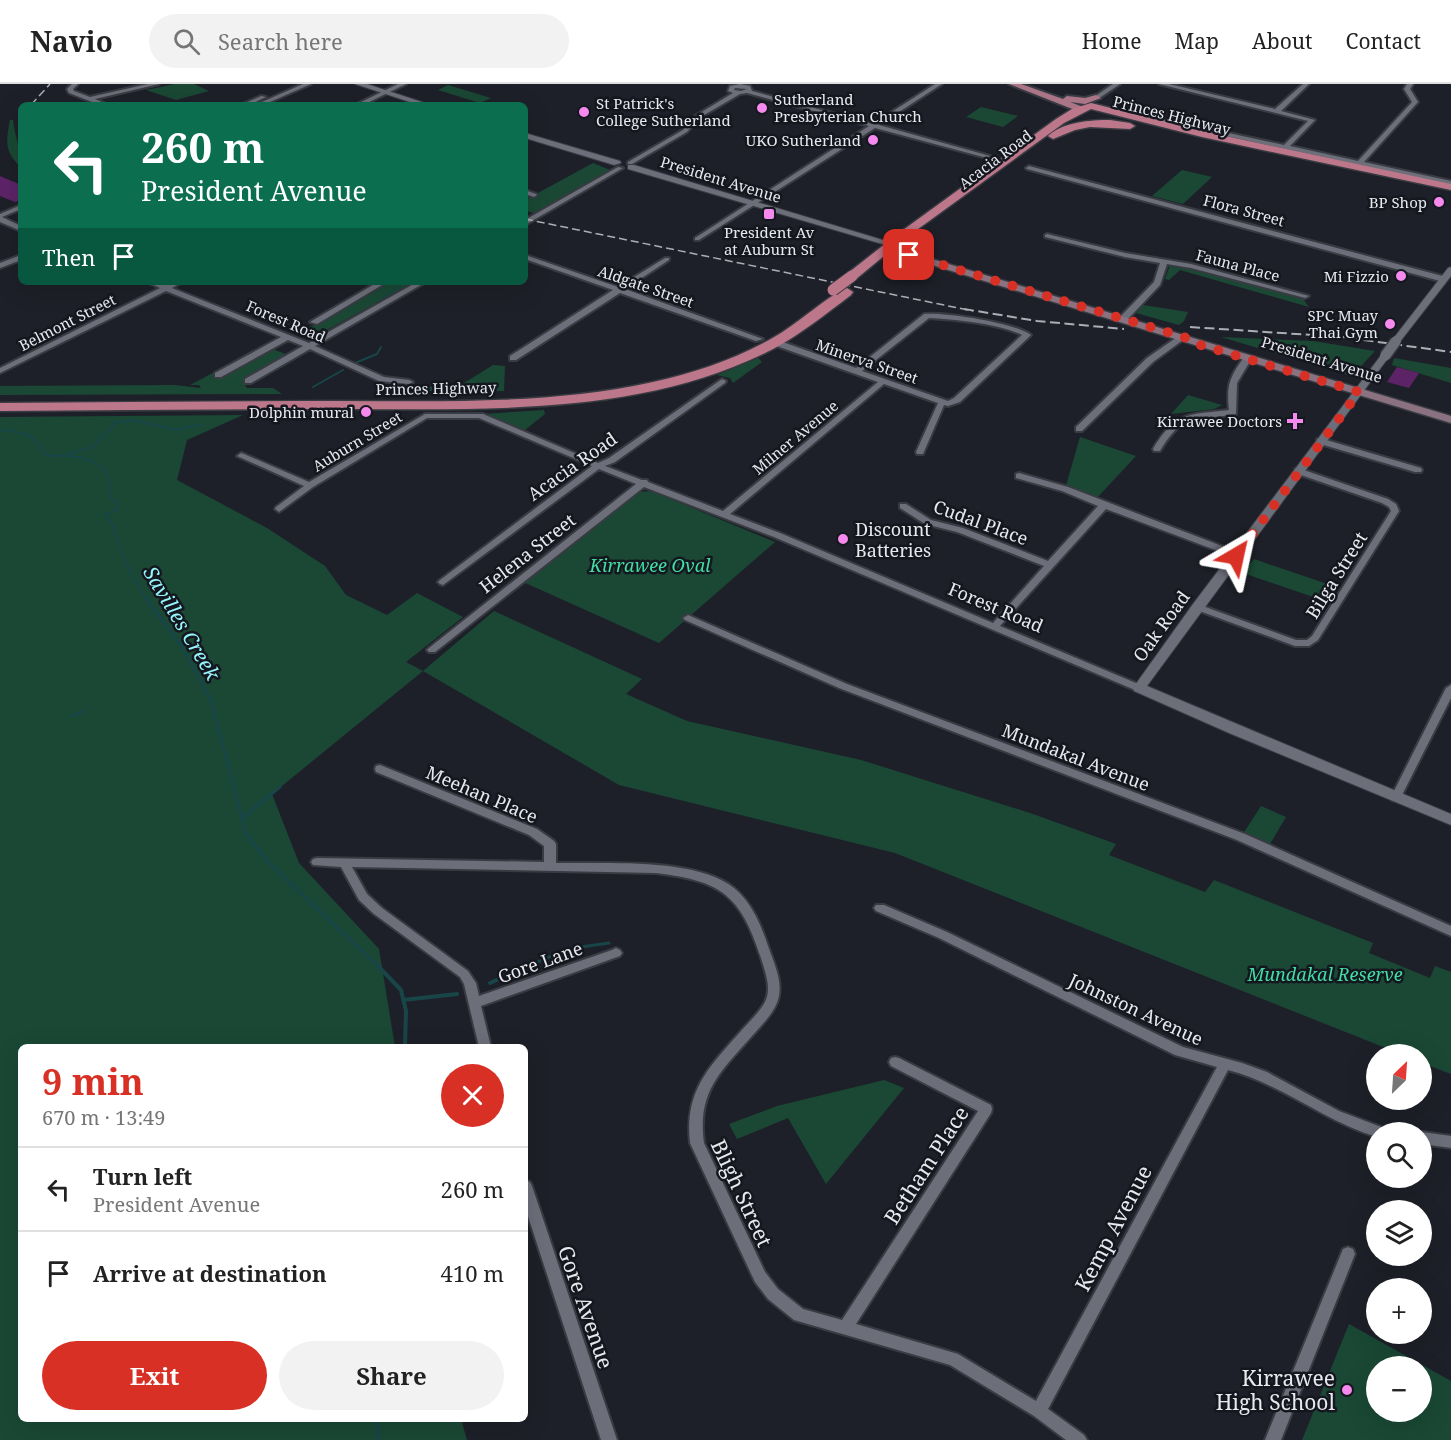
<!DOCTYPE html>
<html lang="en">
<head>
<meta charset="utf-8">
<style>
	body { margin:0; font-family:"Noto Serif",serif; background:#f2f2f2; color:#222; height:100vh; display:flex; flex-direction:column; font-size:22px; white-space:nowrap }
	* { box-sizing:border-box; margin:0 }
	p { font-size:20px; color:#767676 }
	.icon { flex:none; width:33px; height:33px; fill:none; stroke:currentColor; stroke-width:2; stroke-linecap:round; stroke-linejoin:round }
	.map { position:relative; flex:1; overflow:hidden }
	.sheet { position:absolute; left:18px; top:960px; width:510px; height:378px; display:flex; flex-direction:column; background:#fff; border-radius:9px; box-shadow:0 6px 24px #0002 }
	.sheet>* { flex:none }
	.guide { position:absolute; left:18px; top:18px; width:510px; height:183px; border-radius:9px; box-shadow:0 6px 24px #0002; background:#0b6e4f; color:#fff; overflow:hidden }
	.needle { width:39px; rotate:25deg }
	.buttons { position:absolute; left:1366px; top:960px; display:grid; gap:12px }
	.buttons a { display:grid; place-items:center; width:66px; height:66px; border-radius:50%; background:#fff; box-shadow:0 6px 24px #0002; font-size:30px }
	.pin { position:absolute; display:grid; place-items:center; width:51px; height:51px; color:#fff; margin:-26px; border-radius:12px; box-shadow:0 3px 9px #0006 }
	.me { position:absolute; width:66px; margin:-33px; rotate:36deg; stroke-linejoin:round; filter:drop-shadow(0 0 4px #0008) }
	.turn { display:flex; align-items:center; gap:21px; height:126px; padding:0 24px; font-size:27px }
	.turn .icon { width:78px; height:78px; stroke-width:2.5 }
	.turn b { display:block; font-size:42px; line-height:51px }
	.then { display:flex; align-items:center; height:57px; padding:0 24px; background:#0003; gap:12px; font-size:22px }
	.round { display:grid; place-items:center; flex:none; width:63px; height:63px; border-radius:32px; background:#f2f2f2 }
	.summary { display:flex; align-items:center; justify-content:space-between; height:102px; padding:0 24px }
	h1 { font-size:36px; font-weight:700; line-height:45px; color:#d93025 }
	.cta { display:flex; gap:12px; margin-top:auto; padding:12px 24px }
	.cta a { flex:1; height:69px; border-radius:36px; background:#d93025; color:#fff; font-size:24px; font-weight:700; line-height:69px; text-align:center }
	.cta a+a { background:#f2f2f2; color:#222 }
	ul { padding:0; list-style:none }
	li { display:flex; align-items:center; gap:18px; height:84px; padding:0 24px; border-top:2px solid #e0e0e0 }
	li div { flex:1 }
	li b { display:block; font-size:22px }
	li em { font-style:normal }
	header { display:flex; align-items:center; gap:36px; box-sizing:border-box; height:84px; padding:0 30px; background:#fff; border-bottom:2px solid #e0e0e0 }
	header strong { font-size:28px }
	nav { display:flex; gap:33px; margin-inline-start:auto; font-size:21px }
	.search { width:420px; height:54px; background:#f2f2f2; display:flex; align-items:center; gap:15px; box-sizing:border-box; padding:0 21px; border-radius:33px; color:#767676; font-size:22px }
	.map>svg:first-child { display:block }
	.green { fill:#1a4835; fill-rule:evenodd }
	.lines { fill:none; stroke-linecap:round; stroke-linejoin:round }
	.stream-far3 { stroke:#184548; stroke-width:1.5 }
	.stream-far2 { stroke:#184548; stroke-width:2 }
	.stream-far1 { stroke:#184548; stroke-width:3 }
	.stream { stroke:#184548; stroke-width:4 }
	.building { fill:#5c2467 }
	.minor-casing { stroke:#393b42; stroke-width:4 }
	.tertiary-casing { stroke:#393b42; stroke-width:2 }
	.secondary-casing { stroke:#393b42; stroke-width:3 }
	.primary-casing { stroke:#393b42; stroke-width:4 }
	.trunk-casing { stroke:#393b42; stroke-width:3 }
	.minor { fill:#6c6f7a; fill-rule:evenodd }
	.tertiary { fill:#6c6f7a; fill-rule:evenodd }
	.secondary { fill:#8a7280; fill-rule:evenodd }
	.primary { fill:#a97587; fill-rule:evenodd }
	.trunk { fill:#bd778b; fill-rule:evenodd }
	.rail-far1 { stroke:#acaeb5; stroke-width:1.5; stroke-dasharray:8 4; stroke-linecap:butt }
	.rail { stroke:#acaeb5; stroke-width:2; stroke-dasharray:10 4.5; stroke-linecap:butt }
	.tertiary-bridge-casing { stroke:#393b42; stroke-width:13; stroke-linecap:butt }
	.trunk-bridge-casing { stroke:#393b42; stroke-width:13; stroke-linecap:butt }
	.tertiary-bridge { stroke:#6c6f7a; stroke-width:10 }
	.trunk-bridge { stroke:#bd778b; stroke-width:11 }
	.route { stroke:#d93025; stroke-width:10; stroke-dasharray:0 18 }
	.poi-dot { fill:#f589ee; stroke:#15171f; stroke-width:2 }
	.labels { text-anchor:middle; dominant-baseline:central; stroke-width:5; stroke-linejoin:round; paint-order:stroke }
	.far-poi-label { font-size:15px; fill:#e8e9ef; stroke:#15171f; text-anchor:end }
	.far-street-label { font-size:15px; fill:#e8e9ef; stroke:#15171f }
	.street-label { font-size:18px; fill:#e8e9ef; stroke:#15171f }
	.poi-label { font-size:18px; fill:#e8e9ef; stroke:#15171f; text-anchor:start }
	.park-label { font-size:18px; font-style:italic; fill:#42dda3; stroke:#15171f }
	.water-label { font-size:20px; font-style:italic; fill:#95f6fd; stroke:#15171f }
	.near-street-label { font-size:21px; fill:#e8e9ef; stroke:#15171f }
	.near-poi-label { font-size:21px; fill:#e8e9ef; stroke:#15171f; text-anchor:end }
</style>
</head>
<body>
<header>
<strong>Navio</strong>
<div class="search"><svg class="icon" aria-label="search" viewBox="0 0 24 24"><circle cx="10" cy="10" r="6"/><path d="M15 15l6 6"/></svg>Search here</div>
<nav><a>Home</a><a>Map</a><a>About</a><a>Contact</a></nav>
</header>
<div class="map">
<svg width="1451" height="1356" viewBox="0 0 1451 1356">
	<rect width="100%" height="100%" fill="#1e2029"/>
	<path class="green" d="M175,0h19l15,7 -33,9 -30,-10z
		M448,1l43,13 -11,5 -42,-13z
		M981,23l37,9 -15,11 -37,-10z
		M10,36h3c2,17 8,30 8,47 -17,-15 -15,-26 -11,-47z
		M593,79l17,7 -74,44 -11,-4v-10z
		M1182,86l30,7 -29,27 -31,-8z
		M1170,181l21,3 112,31 6,8 -129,-37 -11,10 -4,-1z
		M389,198h25l-98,54 -16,-5 22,-9z
		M1143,221l45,7 -4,9 -5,4 -43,-12z
		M1221,253l92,4 62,10 -23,25z
		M270,264l18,7 -33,20 -10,3v7l2,3h26l9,6 -282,1v-9l174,-1 27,3 -2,-3h-9l36,-19v3l-14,8 9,-1z
		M758,274l4,4 -29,21 -3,-5 -13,-3z
		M1394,274l57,10v15l-59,-18z
		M493,281l12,1 -1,25h-88l-12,-6 52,3z
		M1188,311l34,10 -8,4 -43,5z
		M544,326l1,4 -20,16 -42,-16z
		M243,331l-56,25 -10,40 90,48 58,38 21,29 41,20 30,-22 46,24 -57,45 17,9 71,-60 148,68 -16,15 61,27 174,39 169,53 86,31 -7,11 96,37 9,-12 159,63 -4,10 61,25 5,-12 16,6v102l-29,-11v-9h-21l-506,-201 -276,-68 -196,-114 -151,123 27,69 80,86 16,98h-374v372h440l6,21h-467v-1023z
		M1080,353l56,19 -41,44 -30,-11z
		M651,407l124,51 -116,101 -138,-62 118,-89z
		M1254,475l85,29 -11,14 -85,-29z
		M1261,722l25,11 -19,32 -26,-12z
		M884,996l20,8 -78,96 -38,-66 -51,21 -8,-15 48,-18z
		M1349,1240l102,57v59h-149zM1377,1282h45v46h-45z"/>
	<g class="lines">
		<path class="stream-far3" d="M383,214l23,-16"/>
		<path class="stream-far2" d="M355,279l22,-9 4,-7
			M313,303l30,-17
			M0,346c29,4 30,0 46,26 22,-1 54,-1 63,23 2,6 1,13 2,19l8,7 -2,5 -12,4c8,6 10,21 14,30 7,19 16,39 28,56
			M68,370l25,-7 22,-24 17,-3 44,10 26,-6"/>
		<path class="stream-far1" d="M146,514l37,50 28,53 31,117
			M72,632l11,-5
			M280,703l-38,31 3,15 24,30 112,106
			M522,885l45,-20 42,-6"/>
		<path class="stream" d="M379,883l22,23 5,21 -1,36
			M490,899l36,-16
			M403,916l54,-6
			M376,1335l3,21"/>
	</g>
	<path class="building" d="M0,92l21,9v15l-6,2 -15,-6z
		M1397,283l22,6 -10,15 -22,-6z"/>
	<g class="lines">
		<defs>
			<path id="minor" d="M72,0h6l-5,5 1,2 16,6 58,-13h11l-64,15 13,6h-8l-31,-12 -2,-4z
				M303,0h8l-48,21h-8z
				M398,0h8l-43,21h-8z
				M740,0l10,2 2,5 121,33 62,-40h7l-63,41 111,31 -3,2 -112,-30 -176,112h-4v-2l174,-112 -122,-33 -7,1 -41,24 -12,14 -55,32h-4v-2l55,-32 12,-14 38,-23 -5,-2 2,-5zM735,4l12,1 -6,2 -7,-1z
				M1113,0h7l-22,15h-4v-2z
				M1159,0h10l106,25 28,-25h6l-28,27 34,9 -25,26 68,15 54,-59 -8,-13 3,-5h6l-3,5 8,13 -54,60 87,19v4l-298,-65 -1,-1 3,-2 129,28 24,-24z
				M261,12l5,1 -17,8h-8z
				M1029,82l417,111 1,2 -7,2 -413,-112 -1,-1z
				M618,83l5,1 -98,57v-5z
				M525,106l11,4 1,1 -3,2 -9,-3z
				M21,121v4l-19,8 19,9v5l-21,-9v-8z
				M1047,150l78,19 66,11 118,32 -4,2 -114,-30 -24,-4 -7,21 -33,35h-6v-4l33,-34 6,-19 -35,-6 -80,-20v-2z
				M21,171v5l-21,8v-5z
				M525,171l93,32 47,-29h4v2l-44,29 138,50 -7,2 -136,-48 -104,67h-6v-4l103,-66 -88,-31z
				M147,198h10l9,3 6,-3h10l-10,6 137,55 108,-61h9l-111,64 69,31 25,3 4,2 -4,2 -30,-3 -69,-32 -59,34h-6v-4l58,-33 -15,-6 -67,37h-6v-4l66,-36 -115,-46 -166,82v-5l160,-80z
				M378,198h9l-70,42 -7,-2z
				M924,230c21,-2 91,9 107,21l-71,67 -12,4 -4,-1 -21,49h-6l-1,-2 22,-49 -54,-19 -154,130 50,19 213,90 51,-57 -87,-34 -32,-8 -25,-16v-4h6l25,16 32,8 85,33 50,-55 -36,-15 -46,-13v-4l3,-1 49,14 172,66 2,2 -2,2h-6l-128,-48 -106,117 143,60 1,2 -1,2h-8l-361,-153 -130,-50 -209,165h-6l-2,-2 2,-2 207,-164 -37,-15 -156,116 -3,-1 -2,-2 2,-2 152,-114 -113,-48h-52l-114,69 -34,25 -4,-3 1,-2 28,-21 -67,-30 4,-3 3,1 65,28 116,-68h58l115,49 11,-5 113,-79 4,2 -1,2 -110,79 -10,4 37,14h5l1,2 75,29 155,-129 -107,-38v-4h6l79,28zM929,234c25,1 71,6 93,17l-68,63 -6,3 -86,-30z
				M1180,251l7,2 -34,25 -71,69h-6v-4l71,-69z
				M1245,272l7,2 -15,25 -1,31c-42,8 -50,-5 -76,37h-6l-1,-2c23,-38 35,-34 76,-39 -3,-25 1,-34 16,-54z
				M1317,355h6l98,29 1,2 -1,2h-6l-98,-29z
				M1298,384l90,31 8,5 3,7 -81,129 -9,6h-14l-101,-37 -2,-2 5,-3 3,1 96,35h11l5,-4 79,-125 -2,-4 -7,-4 -87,-30v-4z
				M688,531l159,69 398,150 206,92v10l-214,-96 -398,-152 -154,-68 -2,-2z
				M1451,601v13l-50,99 -5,4 -4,-1 -1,-3 55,-109z
				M380,681l157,64 17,12 2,3v19c47,1 140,-6 178,25 18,15 27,37 34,58 7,20 18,41 7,61 -6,11 -15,20 -23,29 -32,36 -55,56 -48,107l61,129 13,17 25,20 39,11 136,-209 -87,-45 -2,-4 2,-4 4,-1 4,1 92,47 1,4 -1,4 -135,211 102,30 78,47 181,-334 -42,-12 -236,-117 -63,-27 -2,-3 2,-3h8l63,27 236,115 59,16 25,9 72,39 45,17 2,4h-9v5c-53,-16 -95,-53 -149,-67l-180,339 36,26 3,5h-21l-32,-24 -84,-51 -156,-45 -26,-21 -13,-17 -65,-139c-6,-52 19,-76 51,-112 8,-9 18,-18 24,-29 7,-14 0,-30 -4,-44 -21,-64 -40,-77 -105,-85l-304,-6 15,27 15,14 86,63 8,12 3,13 133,-46 4,-2 4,2 2,3 -2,3 -139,50 10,41h-12l-15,-63 -4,-7 -86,-63 -15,-14 -18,-33 -28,-2 -2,-3 2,-3 4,-1 227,4v-16l-15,-11 -153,-63 -1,-3 1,-3z
				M1421,1048h1l29,4v12l-29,-4z
				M525,1096l5,2 2,4 85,254h-16l-76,-233z
				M1348,1163l5,2 2,5 -74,186h-16l76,-186 2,-5z"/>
			<path id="tertiary" d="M355,0h12l64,21h-12z
				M525,49l95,28 1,2 -7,2 -89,-27z
				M628,81h6l262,79 -7,2 -261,-77z
				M1451,183v9l-52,67h-6v-4l55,-71z
				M1385,269l5,3 -2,2 -241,328 304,128v11l-222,-92 -95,-42 -1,-3 60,-84 189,-250z"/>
			<path id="secondary" d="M899,165l552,167v7l-555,-169 -2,-2z"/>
			<path id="primary" d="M1009,0h12l42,15 4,-3 18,2 11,-3 5,3 -16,6 -15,-2 13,5v4l-3,1z"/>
			<path id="trunk" d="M1091,19l111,28 249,53v6l-249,-53 -111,-28 -27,14 -157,114 -51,42h-8v-6l51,-40 157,-114 16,-10z
				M1110,36l20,3 5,3 -5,3 -40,-2 -15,3 -22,9 -5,-3c15,-14 42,-16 62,-16z
				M847,204l6,4 -2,3c-25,19 -50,39 -78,54 -130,68 -294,60 -437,60 -112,0 -224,1 -336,2v-8c112,-1 224,-2 336,-2 106,0 213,4 317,-19 42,-9 86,-24 123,-46 17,-9 57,-44 71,-48z"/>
		</defs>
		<use href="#minor" class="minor-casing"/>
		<use href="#tertiary" class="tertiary-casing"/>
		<use href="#secondary" class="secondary-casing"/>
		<use href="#primary" class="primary-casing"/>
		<use href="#trunk" class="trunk-casing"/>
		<use href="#minor" class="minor"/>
		<use href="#tertiary" class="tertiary"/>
		<use href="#secondary" class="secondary"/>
		<use href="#primary" class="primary"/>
		<use href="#trunk" class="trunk"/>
		<path class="rail-far1" d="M31,21l19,-21
			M21,28l-2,9 2,12
			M525,135l448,92"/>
		<path class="rail" d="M964,225l73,12 87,8
			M1190,243l152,10 109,15"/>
		<defs>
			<path id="tertiary-bridge" d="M1385,272l11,-15"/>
			<path id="trunk-bridge" d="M833,206l19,-14"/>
		</defs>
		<use href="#tertiary-bridge" class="tertiary-bridge-casing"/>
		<use href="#trunk-bridge" class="trunk-bridge-casing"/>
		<use href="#tertiary-bridge" class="tertiary-bridge"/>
		<use href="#trunk-bridge" class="trunk-bridge"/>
	</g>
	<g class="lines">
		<path class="route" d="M909,171l275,82 13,7 162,48 -123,164"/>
	</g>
	<g class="poi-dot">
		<circle cx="762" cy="24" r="6"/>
		<circle cx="584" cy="28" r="6"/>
		<circle cx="873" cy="56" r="6"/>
		<circle cx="1439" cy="118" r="6"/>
		<rect x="763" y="124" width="12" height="12" rx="3"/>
		<circle cx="1401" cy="192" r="6"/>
		<circle cx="1390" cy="240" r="6"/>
		<circle cx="366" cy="328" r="6"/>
		<path d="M1292 328h6v6h6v6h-6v6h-6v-6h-6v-6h6z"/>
		<circle cx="843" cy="455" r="6"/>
		<circle cx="1347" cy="1306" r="6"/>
	</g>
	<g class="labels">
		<g class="far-poi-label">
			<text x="774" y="15" text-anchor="start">Sutherland<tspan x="774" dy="17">Presbyterian Church</tspan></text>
			<text x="596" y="19" text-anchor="start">St Patrick's<tspan x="596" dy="17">College Sutherland</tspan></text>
			<text x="861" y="56">UKO Sutherland</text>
			<text x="1427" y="118">BP Shop</text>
			<text x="769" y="148" text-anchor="middle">President Av<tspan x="769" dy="17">at Auburn St</tspan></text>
			<text x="1389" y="192">Mi Fizzio</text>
			<text x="1378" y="231">SPC Muay<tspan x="1378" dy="17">Thai Gym</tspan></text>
			<text x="354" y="328">Dolphin mural</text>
			<text x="1282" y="337">Kirrawee Doctors</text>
		</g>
		<g class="far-street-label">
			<text transform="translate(1172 31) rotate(14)">Princes Highway</text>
			<text transform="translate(995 75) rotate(-37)">Acacia Road</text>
			<text transform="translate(721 95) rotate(17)">President Avenue</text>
			<text transform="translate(1244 126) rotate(15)">Flora Street</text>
			<text transform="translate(1238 181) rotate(15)">Fauna Place</text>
			<text transform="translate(646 202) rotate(19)">Aldgate Street</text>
			<text transform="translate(286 237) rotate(23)">Forest Road</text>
			<text transform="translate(67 238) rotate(-27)">Belmont Street</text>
			<text transform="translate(1322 275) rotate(17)">President Avenue</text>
			<text transform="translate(867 277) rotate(19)">Minerva Street</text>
			<text transform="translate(436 304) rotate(-1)">Princes Highway</text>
			<text transform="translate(795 353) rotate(-40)">Milner Avenue</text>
			<text transform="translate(357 357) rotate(-31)">Auburn Street</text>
		</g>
		<g class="street-label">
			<text transform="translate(572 382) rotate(-35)">Acacia Road</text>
			<text transform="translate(981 438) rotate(20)">Cudal Place</text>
			<text transform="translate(527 469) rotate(-38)">Helena Street</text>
			<text transform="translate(1336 491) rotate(-58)">Bilga Street</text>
			<text transform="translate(996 523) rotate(23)">Forest Road</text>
			<text transform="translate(1161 542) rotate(-54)">Oak Road</text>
			<text transform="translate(1076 673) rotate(21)">Mundakal Avenue</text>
			<text transform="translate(482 710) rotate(23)">Meehan Place</text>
			<text transform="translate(540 878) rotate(-20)">Gore Lane</text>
			<text transform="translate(1136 925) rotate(25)">Johnston Avenue</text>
		</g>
		<g class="poi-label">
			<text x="855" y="445">Discount<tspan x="855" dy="21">Batteries</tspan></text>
		</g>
		<g class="park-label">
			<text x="650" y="481">Kirrawee Oval</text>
			<text x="1325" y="890">Mundakal Reserve</text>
		</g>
		<g class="water-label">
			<text transform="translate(182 539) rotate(59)">Savilles Creek</text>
		</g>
		<g class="near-street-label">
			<text transform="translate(926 1081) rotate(-57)">Betham Place</text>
			<text transform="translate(742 1109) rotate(65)">Bligh Street</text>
			<text transform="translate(1113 1144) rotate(-62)">Kemp Avenue</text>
			<text transform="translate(586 1223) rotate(71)">Gore Avenue</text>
		</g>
		<g class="near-poi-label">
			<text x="1335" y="1294">Kirrawee<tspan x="1335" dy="24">High School</tspan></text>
		</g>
	</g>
</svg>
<div class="buttons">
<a><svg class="needle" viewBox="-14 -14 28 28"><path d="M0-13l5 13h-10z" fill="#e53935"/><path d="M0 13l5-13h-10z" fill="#767676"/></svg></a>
<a><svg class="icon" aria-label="search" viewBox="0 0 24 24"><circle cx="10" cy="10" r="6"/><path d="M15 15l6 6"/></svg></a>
<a><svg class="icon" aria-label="layers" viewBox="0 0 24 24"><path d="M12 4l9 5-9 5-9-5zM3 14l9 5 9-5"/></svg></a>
<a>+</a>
<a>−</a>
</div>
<div class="pin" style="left:909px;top:171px;background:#d93025"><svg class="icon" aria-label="arrive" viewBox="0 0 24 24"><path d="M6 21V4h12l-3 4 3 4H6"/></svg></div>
<svg class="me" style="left:1236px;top:472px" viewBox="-20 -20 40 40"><path d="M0-17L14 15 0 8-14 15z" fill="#d93025" stroke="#fff" stroke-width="4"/></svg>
<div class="guide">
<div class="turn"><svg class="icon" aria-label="left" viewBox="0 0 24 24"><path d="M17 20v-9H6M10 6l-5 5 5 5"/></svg><div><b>260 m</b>President Avenue</div></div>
<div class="then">Then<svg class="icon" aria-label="arrive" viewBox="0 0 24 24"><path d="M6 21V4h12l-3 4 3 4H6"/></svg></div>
</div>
<section class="sheet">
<div class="summary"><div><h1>9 min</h1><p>670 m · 13:49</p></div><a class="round" style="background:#d93025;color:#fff"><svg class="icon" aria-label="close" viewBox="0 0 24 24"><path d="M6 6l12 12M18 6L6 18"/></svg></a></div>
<ul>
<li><svg class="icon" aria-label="left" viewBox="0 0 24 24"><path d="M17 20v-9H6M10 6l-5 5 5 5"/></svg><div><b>Turn left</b><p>President Avenue</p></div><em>260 m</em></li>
<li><svg class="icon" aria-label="arrive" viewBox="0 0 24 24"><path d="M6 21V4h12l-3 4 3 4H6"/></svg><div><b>Arrive at destination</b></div><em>410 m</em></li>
</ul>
<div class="cta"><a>Exit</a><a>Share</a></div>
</section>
</div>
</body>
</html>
